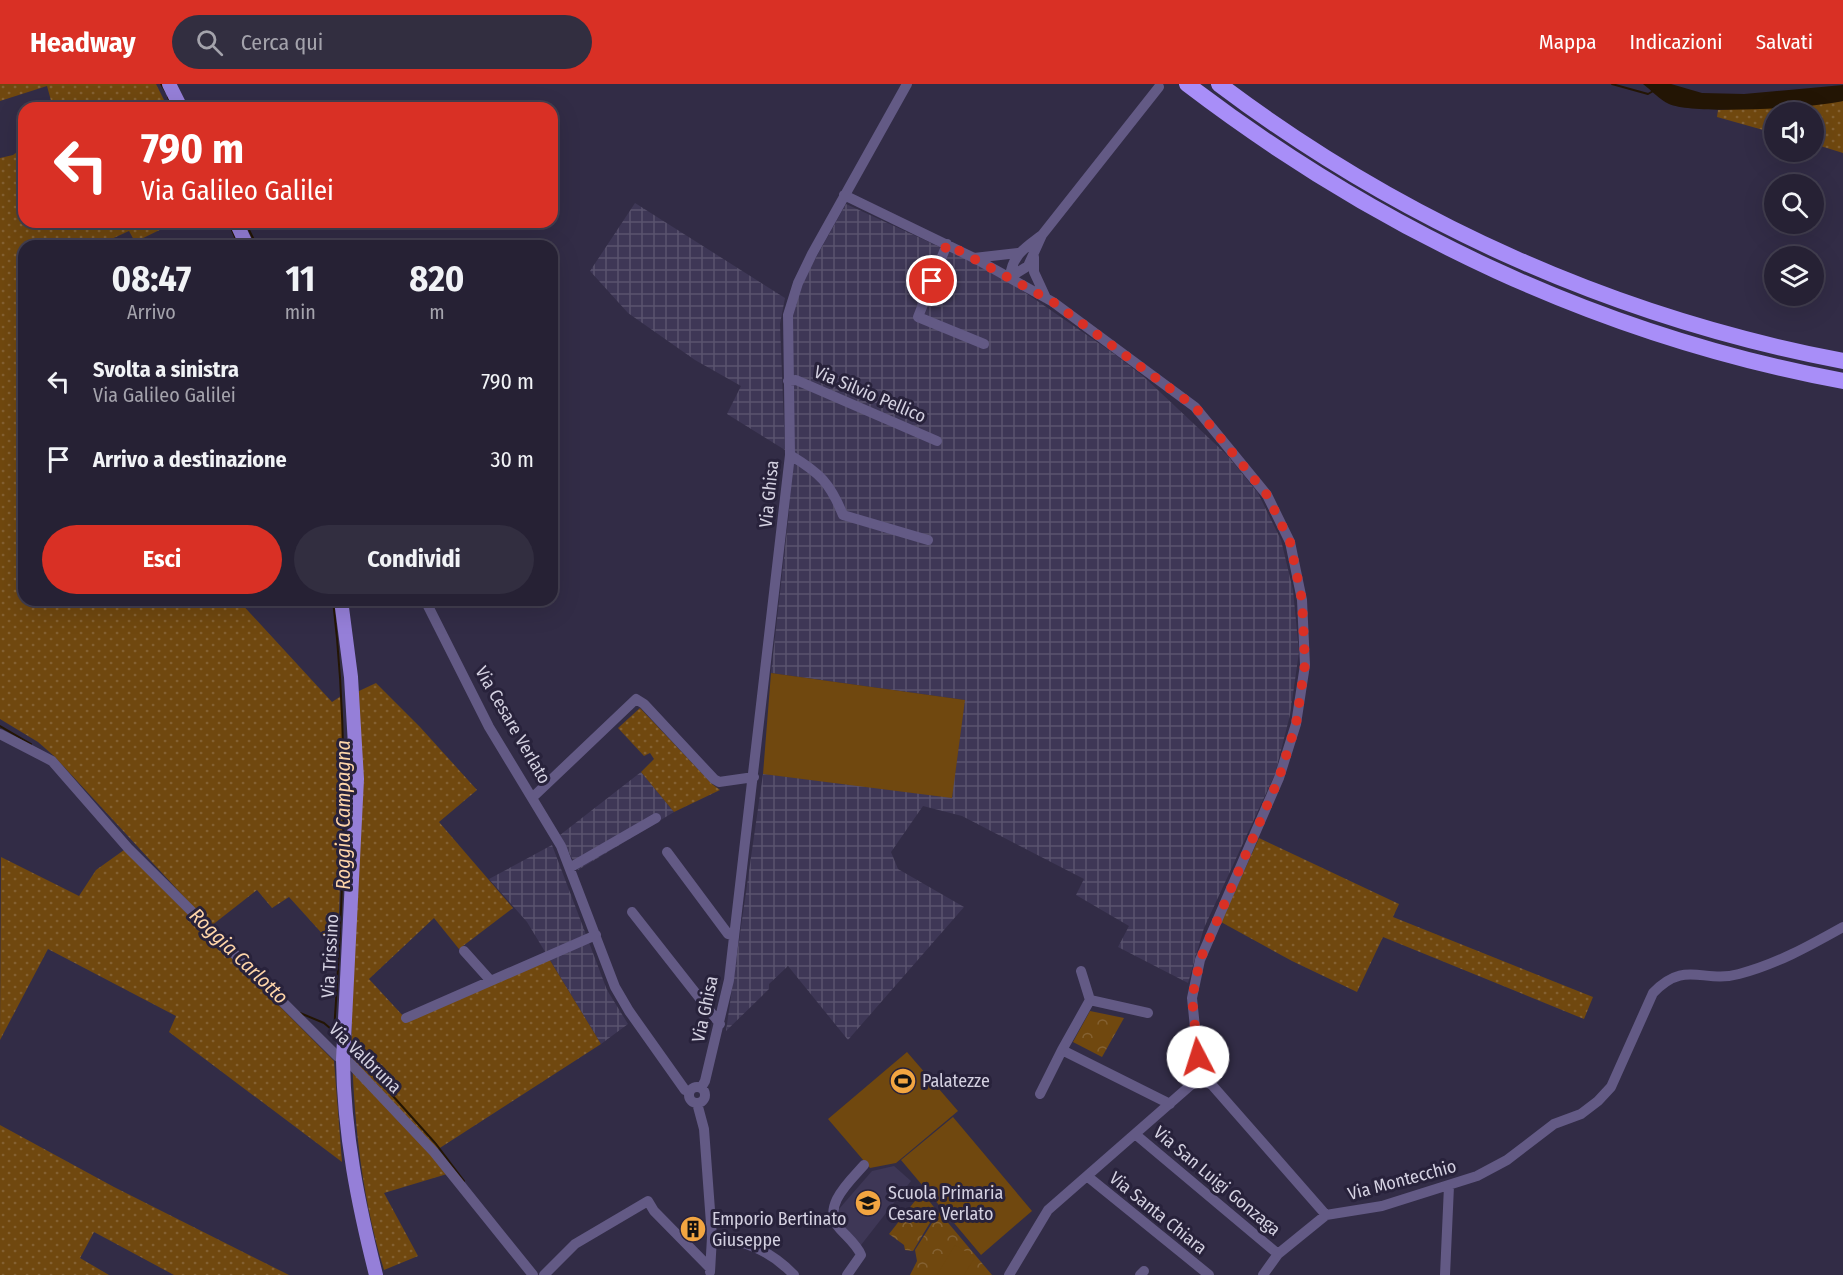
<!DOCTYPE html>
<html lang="it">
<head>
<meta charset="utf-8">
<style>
	body { margin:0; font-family:"Fira Sans Condensed",sans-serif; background:#322e40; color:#f1f3f6; height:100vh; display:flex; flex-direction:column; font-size:22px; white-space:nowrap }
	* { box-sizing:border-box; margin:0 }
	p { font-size:20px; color:#a4a3ac }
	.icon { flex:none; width:33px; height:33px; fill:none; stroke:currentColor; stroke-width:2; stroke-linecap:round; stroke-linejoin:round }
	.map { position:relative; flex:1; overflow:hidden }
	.side { position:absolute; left:18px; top:156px; width:540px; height:366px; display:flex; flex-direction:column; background:#262134; border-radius:18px; box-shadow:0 6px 24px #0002,0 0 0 2px #423e4f }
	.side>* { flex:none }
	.banner { position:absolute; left:18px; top:18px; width:540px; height:126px; border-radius:18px; box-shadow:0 6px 24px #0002,0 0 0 2px #423e4f; background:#d93025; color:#fff; overflow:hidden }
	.buttons { position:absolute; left:1764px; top:18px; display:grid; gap:12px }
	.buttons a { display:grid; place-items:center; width:60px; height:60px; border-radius:50%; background:#262134; box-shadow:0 6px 24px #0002,0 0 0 2px #423e4f; font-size:30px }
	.pin { position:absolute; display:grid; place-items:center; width:51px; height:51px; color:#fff; margin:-26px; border:3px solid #fff; border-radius:50%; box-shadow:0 2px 6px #0007 }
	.me { position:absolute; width:66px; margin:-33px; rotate:355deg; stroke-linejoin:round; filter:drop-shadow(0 0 4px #0008) }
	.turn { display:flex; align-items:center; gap:21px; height:126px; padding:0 24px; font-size:27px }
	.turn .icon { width:78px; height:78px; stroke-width:2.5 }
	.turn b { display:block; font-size:42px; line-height:51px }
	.eta { display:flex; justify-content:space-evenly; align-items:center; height:102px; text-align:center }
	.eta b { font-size:36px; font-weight:700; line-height:42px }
	.button { display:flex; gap:12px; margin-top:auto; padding:12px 24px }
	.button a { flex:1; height:69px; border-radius:36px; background:#d93025; color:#fff; font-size:24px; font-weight:700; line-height:69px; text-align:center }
	.button a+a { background:#322e40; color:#f1f3f6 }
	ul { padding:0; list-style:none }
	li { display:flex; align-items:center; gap:18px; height:78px; padding:0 24px }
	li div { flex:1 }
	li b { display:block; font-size:22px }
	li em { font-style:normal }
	header { display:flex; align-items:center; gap:36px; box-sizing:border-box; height:84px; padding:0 30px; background:#d93025; color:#fff }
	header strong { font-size:28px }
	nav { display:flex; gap:33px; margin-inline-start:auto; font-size:21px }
	.search { width:420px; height:54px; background:#322e40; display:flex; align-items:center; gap:15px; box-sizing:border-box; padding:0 21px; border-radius:33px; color:#a4a3ac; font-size:22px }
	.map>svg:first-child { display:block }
	.built { fill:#3e3756 }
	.industrial { fill:url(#industrial-grid) }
	.grass { fill:url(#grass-dots) }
	.forest { fill:url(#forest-crowns) }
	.pitch { fill:#70480f }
	.water { fill:#231504 }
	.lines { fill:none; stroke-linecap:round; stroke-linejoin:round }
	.stream { stroke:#231504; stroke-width:2 }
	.minor { stroke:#635a85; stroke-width:10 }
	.major { stroke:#957fd8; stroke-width:14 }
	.highway { stroke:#a88ef8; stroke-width:16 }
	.route { stroke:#d93025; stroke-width:10; stroke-dasharray:0 18 }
	.labels { text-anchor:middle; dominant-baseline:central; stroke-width:6; stroke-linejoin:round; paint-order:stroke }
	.street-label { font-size:18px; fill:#d4d1e1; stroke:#28223b }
	.poi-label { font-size:18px; fill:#d4d1e1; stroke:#28223b; text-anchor:start }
	.water-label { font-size:20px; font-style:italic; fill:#fed5a9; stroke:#28223b }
</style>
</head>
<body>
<header>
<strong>Headway</strong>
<div class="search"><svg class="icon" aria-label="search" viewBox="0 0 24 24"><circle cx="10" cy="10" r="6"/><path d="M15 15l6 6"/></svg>Cerca qui</div>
<nav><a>Mappa</a><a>Indicazioni</a><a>Salvati</a></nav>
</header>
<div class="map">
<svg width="1843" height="1191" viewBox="0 0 1843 1191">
	<defs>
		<pattern id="industrial-grid" width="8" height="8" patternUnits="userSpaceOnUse" patternTransform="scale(1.5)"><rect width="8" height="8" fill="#3e3756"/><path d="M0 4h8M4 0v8" fill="none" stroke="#59536e"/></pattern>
		<pattern id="grass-dots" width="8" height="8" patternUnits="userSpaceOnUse" patternTransform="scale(1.5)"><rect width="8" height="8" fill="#70480f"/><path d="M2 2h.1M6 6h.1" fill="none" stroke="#846132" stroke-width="1.8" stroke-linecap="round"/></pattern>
		<pattern id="forest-crowns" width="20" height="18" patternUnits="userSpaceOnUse" patternTransform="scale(1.5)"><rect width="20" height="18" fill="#70480f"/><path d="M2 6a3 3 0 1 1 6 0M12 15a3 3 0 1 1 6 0" fill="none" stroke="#846132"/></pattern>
	</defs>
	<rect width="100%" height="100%" fill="#322c46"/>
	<path class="built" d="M894,1082l17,15 -50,64 -22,-24v-12l33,-38z"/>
	<path class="industrial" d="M635,119l150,95 -5,26 5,126 -58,-36 14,-28 -46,-26 -67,-47 -38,-42z
		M846,120l120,55 48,26 99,68 30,23 85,80 30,37 23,47 12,50 6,62 -9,63 -15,59 -71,154 -16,55 -70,-36 11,-21 -53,-31 8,-16 -122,-63 -39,-10 -32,46 7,17 66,38 -116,133 -60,-74 -19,18v5l-43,42 37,-257 146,15 56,-89 -194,-27 18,-161 3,-59 1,-145 11,-29z
		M641,688l33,40 -96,58 -18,-35z
		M552,761l55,145 21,34 -27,20 -74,-122 -38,-43z"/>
	<path class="grass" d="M0,0h156l12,24h-115l-6,-22 -47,15z
		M1843,17v52l-29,-9v-32h-40v21l-57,-16 1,-7z
		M24,63v75h152l-41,20 -6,-11 -33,15h-72v354h123l6,7 23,-7h62l94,102 9,-6 3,79 -6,165 -11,-1 -38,-42 -17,11 -15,-18 -46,36 -157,-170 -16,-14 -38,-23v-561l13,-3z
		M376,599l44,44 57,63 -38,32 74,86 -54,41 -25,-31 -65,61 36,39 143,-61 53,87 -169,109 15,21 -63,19 34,63 -34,14c-57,-188 -21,-387 -25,-579z
		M640,624l72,76 8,6 -46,22 -33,-40 13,-13 -4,-6 -6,3 -26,-28z
		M1259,754l140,66 -6,13 200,80 -9,22 -201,-82 -26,55 -65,-31 -71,-39z
		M124,766l210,211 8,101 -173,-130 7,-16 -128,-67 -48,91 1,-183 78,39 17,-26z
		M0,1041l114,62 175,88h-115l-80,-43 -14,26 29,17h-109z"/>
	<path class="forest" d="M1090,927l34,7 -22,39 -29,-15z
		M922,1108l15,19 -24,40 -8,-1 -1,-5 -15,-11z
		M939,1128l53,63h-82l7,-14 -2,-11z"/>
	<path class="pitch" d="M771,589l194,27 -13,98 -189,-24z
		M907,968l51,59 -62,52 -26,5 -42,-49z
		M953,1033l79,94 -51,44 -80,-95z
		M955,1161l20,12 -11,18h-27z"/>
	<path class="water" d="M1643,0h28l31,9 42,1 99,-9v16c-30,7 -149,14 -174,3 -9,-4 -18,-14 -26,-20z"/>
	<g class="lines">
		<path class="stream" d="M161,0l5,8
			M1612,0l36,10 7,-4
			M168,13l5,11
			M245,138l12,24
			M232,146l7,16
			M333,516c17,144 11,287 1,431
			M435,516l3,6
			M0,642l31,18
			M300,929l24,10 14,12
			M348,962l88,98 28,37"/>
		<path class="minor" d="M844,111l130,63 79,44 142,105 72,88 23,47 12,58 3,65 -9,59 -17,54 -79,182 -8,38 8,79
			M947,160l-29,73 66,27
			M1034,173v15l12,26
			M974,174l44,-5
			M1010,193c2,-22 15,-29 32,-42l117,-148
			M1010,193l18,-11 14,-31
			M788,297l8,-1 141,61
			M790,371c30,18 40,28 53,60l85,25
			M425,516l64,127 72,119 54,141 14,24 56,79 5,1
			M0,650l52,27 76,87 209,208 13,7 84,89 99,123
			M533,713l103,-98 8,5 70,75 5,3 35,-5
			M667,768l61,82 6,1
			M571,783l85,-49
			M632,828l88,112
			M464,867l26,29
			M1090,916l58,13
			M406,934l190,-83
			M1062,966l28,-50 -9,-29
			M1200,993l12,8 114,130 56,-9 95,-30 30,-16 47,-36 27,-10 17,-13 13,-14 42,-94c32,-34 50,-9 86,-19 38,-10 70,-28 104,-47
			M689 1011a8 8 0 1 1 16 0a8 8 0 1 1-16 0Z
			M701,1004l4,-7 24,-101 61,-525 -2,-140 10,-32 14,-29 95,-170
			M1040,1010l22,-44 108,54
			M697,1019l7,26 8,108 -2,35
			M1135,1050l143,120
			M1087,1092l122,99
			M712,1153c33,3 59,14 82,38
			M544,1191l31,-31 73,-43 6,10 56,57
			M847,1191l14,-20c-4,-10 -14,-18 -21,-26 -20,-22 10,-48 24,-64
			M1009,1191l39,-65 152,-133
			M1140,1191l4,-4
			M1263,1191l15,-21 48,-39
			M1445,1191l4,-89"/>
		<path class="major" d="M169,0l12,24
			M236,138l11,24
			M341,516l10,77 6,102 -14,281c1,74 15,144 33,215"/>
		<path class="highway" d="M1187,0c194,148 415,252 656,297
			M1219,0c184,139 398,234 624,277"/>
	</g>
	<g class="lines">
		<path class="route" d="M932,197l15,-37 106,58 142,105 72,88 23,47 12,58 3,64 -9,60 -17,54 -79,182 -8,38 6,59"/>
	</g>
	<defs>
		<symbol id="stadium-disc" viewBox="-11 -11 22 22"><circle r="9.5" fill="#f2a541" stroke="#28223b"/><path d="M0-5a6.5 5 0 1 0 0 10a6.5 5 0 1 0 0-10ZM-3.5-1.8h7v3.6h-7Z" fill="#111"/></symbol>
		<symbol id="school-disc" viewBox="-11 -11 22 22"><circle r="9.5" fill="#f2a541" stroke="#28223b"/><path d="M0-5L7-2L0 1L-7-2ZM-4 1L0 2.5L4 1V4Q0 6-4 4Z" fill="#111"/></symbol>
		<symbol id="building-disc" viewBox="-11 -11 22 22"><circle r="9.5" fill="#f2a541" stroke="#28223b"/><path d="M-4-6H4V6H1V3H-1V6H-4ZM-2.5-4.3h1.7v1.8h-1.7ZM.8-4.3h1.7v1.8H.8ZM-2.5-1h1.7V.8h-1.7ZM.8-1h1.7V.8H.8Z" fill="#111"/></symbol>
	</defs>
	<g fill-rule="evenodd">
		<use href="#stadium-disc" x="888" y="982" width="30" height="30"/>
		<use href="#school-disc" x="853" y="1104" width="30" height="30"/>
		<use href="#building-disc" x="678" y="1130" width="30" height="30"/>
	</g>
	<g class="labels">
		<g class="street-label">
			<text transform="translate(870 310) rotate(23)">Via Silvio Pellico</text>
			<text transform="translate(769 410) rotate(-84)">Via Ghisa</text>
			<text transform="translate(513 641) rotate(60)">Via Cesare Verlato</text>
			<text transform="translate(330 872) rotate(-87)">Via Trissino</text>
			<text transform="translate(705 925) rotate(-78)">Via Ghisa</text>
			<text transform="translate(365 974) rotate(44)">Via Valbruna</text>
			<text transform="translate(1402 1096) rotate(-15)">Via Montecchio</text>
			<text transform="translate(1217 1097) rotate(40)">Via San Luigi Gonzaga</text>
			<text transform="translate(1158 1129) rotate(39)">Via Santa Chiara</text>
		</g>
		<g class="poi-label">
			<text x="922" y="997">Palatezze</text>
			<text x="888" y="1109">Scuola Primaria<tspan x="888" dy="21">Cesare Verlato</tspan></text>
			<text x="712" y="1135">Emporio Bertinato<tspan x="712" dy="21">Giuseppe</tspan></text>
		</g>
		<g class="water-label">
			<text transform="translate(343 731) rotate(-90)">Roggia Campagna</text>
			<text transform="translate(239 872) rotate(44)">Roggia Carlotto</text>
		</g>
	</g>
</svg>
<div class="buttons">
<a><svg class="icon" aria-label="sound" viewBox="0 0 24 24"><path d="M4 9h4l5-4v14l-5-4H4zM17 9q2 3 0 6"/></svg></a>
<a><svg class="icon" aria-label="search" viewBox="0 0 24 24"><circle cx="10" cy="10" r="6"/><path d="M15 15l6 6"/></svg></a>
<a><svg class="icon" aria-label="layers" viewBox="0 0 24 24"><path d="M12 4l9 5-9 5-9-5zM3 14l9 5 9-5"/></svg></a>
</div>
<div class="pin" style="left:932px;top:197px;background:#d93025"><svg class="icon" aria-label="arrive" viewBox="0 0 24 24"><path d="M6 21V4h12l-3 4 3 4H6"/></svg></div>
<svg class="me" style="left:1198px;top:973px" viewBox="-20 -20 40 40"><circle r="19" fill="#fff"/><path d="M0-13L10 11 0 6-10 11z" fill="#d93025"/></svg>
<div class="banner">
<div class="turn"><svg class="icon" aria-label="left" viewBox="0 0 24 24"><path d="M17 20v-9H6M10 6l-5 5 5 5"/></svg><div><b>790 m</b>Via Galileo Galilei</div></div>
</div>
<section class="side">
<div class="eta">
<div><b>08:47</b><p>Arrivo</p></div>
<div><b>11</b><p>min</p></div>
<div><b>820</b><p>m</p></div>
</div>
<ul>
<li><svg class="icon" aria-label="left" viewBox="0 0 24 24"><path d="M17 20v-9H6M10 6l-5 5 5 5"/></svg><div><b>Svolta a sinistra</b><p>Via Galileo Galilei</p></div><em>790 m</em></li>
<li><svg class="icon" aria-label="arrive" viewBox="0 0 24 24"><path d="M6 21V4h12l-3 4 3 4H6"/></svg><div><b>Arrivo a destinazione</b></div><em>30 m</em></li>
</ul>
<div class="button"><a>Esci</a><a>Condividi</a></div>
</section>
</div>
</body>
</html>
